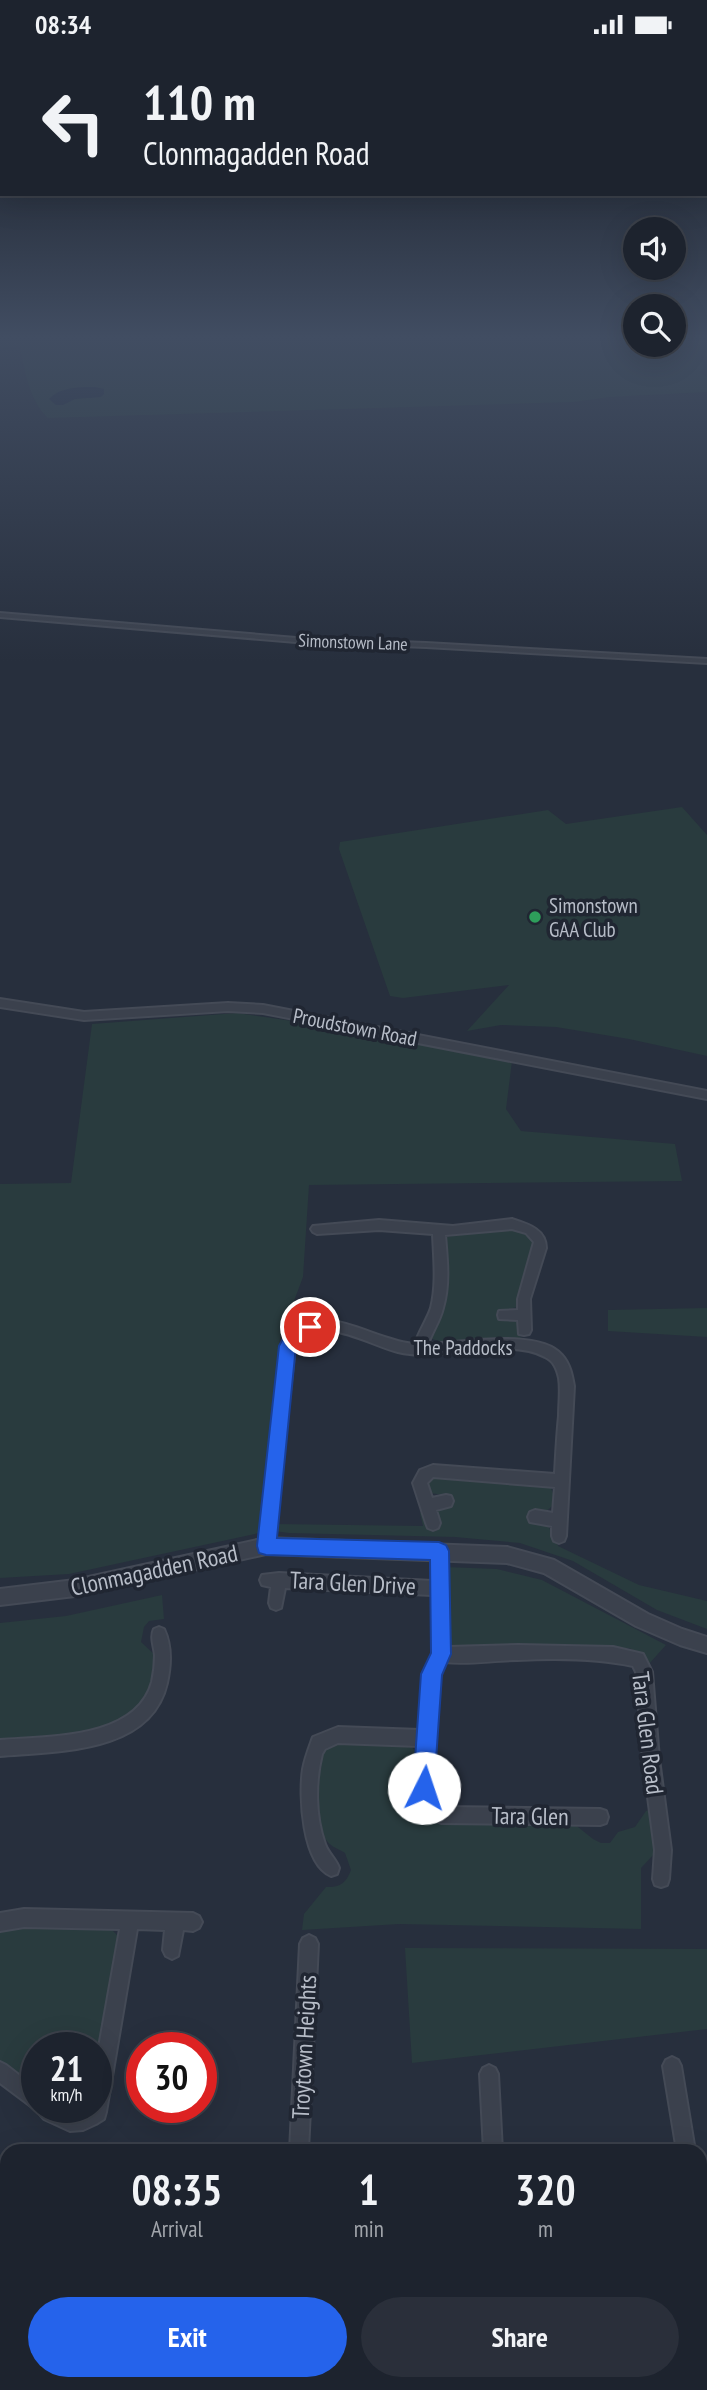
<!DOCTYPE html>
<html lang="en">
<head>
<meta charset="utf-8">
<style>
	body { margin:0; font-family:"PT Sans Narrow",sans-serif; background:#2a2f3a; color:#f1f3f6; height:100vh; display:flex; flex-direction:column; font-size:26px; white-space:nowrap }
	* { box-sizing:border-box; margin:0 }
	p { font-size:23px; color:#a0a4aa }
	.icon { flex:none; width:38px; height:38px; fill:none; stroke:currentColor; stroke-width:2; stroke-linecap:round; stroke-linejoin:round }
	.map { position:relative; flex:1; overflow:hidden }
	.sheet { position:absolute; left:0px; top:2095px; width:707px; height:247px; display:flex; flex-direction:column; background:#1d232e; border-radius:21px 21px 0 0; box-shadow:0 7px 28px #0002,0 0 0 2px #3b404a }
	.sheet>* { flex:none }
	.guide { position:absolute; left:0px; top:0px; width:707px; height:147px; box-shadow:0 7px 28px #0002,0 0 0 2px #3b404a; background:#1d232e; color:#f1f3f6; overflow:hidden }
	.fabs { position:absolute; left:623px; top:168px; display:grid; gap:14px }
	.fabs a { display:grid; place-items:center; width:63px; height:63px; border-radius:50%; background:#1d232e; box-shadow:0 7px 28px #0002,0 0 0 2px #3b404a; font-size:35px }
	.speed { position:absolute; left:21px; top:1983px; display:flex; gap:14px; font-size:35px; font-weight:700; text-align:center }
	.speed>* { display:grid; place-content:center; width:91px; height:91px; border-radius:50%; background:#1d232e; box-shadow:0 7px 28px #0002,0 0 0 2px #3b404a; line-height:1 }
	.speed small { font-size:18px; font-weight:400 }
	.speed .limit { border:10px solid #d22; background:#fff; color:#111 }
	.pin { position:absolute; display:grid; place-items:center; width:60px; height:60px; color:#fff; margin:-30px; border:4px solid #fff; border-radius:50%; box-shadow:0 2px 7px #0007 }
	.me { position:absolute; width:77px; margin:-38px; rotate:4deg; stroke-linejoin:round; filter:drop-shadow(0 0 5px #0008) }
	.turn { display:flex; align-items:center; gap:24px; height:147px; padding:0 28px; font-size:32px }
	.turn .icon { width:91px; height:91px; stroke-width:2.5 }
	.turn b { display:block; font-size:49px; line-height:60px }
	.eta { display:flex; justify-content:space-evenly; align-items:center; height:119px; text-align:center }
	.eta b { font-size:42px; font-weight:800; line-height:49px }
	.button { display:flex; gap:14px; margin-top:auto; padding:14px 28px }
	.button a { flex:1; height:80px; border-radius:42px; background:#2563eb; color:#fff; font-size:28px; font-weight:800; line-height:80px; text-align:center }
	.button a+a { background:#2a2f3a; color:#f1f3f6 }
	.status { display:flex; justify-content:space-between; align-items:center; height:49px; padding:0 35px; background:#1d232e; direction:ltr }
	.status svg { height:19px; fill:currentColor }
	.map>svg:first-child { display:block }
	.green { fill:#293b3e }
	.water { fill:#1b263a }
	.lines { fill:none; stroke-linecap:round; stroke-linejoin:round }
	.minor-casing { stroke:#444a56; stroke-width:4 }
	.tertiary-casing { stroke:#444a56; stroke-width:4 }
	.minor { fill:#3b414d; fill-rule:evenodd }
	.tertiary { fill:#3b414d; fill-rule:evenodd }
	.route { fill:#2563eb; stroke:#184099; stroke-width:2 }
	.leisure-dot { fill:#2e9e5b; stroke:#202632; stroke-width:2.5 }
	.labels { text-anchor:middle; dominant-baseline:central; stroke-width:7; stroke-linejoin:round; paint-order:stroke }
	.far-street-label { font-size:18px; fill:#b7bdc8; stroke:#202632 }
	.poi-label { font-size:21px; fill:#b7bdc8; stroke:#202632; text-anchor:start }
	.street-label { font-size:21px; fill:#b7bdc8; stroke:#202632 }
	.near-street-label { font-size:24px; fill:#b7bdc8; stroke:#202632 }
</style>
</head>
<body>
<div class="status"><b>08:34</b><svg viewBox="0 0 49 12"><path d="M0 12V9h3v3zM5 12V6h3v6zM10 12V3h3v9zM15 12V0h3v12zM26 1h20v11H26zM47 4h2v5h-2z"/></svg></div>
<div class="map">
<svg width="707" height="2341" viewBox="0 0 707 2341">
	<rect width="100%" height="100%" fill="#272f3d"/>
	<path class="green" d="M635,286v10h39v-10h33v21l-6,-1 3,14 -5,3 8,5v15l-97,5 -36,5 -526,16c-20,-19 -22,-47 -29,-72l-19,2v-12l8,-1z
		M682,758l25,28v221l-78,-17 -73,-12 -55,-2 -34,6 42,-46 -106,13 -13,-2 -51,-147 1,-7 208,-32 18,14z
		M237,964l76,11 199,37 -6,48 15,22 154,13 7,37 -373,4 -6,92 -23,61 -21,195 -190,41 -69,4v-394l71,-1 21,-159z
		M514,1179l18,7 3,6 -17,66 -15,3 1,8 13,2 3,17 15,6h-90l-16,-5 12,-22 5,-21 -1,-58z
		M707,1259v29l-99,-6v-21z
		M433,1427l116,9c7,10 7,22 -5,27l-1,12 6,3 3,9 4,1 2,9 81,39 68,16v28l-50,-19 -84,-49 -53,-18 -65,-6 -166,-4 -15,-2v-7l149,2 -3,-13 4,-1 12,7 1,-9 12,-6 -4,-9 -16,-2 -3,-10z
		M445,1518l52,2 45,11 124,65 -18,20 -9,-12 -10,-5h-176l-6,-7z
		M162,1546l2,24 -15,2 -5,6 -3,15 15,14c-1,11 -1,27 -6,37 -28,49 -101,42 -150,47v-117l66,-7z
		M337,1692l72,3c24,21 -10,58 31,79h133l20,16 8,4h9l8,-11 17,-5 11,-16 5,-2 4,44 -14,15v61l-242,-5 -97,6 2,-16 22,-27c14,1 20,-4 25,-17l-6,-17c-6,-4 -14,-6 -18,-12 -16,-18 -9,-66 -7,-89z
		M23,1877l83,2 6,2 8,8 -24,152v-43h-59v45l-37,-27v-135z
		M405,1899l302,1v80l-295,34z"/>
	<path class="water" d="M95,338l9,2v5l-3,3 -26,2 -12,6h-7l-7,-6c11,-12 30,-12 46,-12z"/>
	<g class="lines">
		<defs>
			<path id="minor" d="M0,564l296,25 130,5 281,16v4l-281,-16 -130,-5 -296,-25z
				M0,950l84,13 144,-9 35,2 444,86v8l-444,-86 -35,-2 -144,9 -84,-13z
				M512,1170c15,5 34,10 34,29l-16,51 1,31 -2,4 -5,1 -5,-1 -1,-14 -19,-1 -1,-4 1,-4 19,-1v-11l16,-57 -8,-9 -14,-4 -67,6c2,24 5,49 -2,73 -3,13 -11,24 -15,36 33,-1 111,-16 134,11 8,9 10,20 12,31l-8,150 -2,5 -5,2 -5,-2 -2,-5v-10l-22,-4 -2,-5 2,-5 5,-2 18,3 2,-26 -122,-10 -6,6 5,15 14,-3 5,1 2,5 -2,5 -15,4 4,13 -2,5 -5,2 -5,-2 -2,-5 -13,-40 7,-13 13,-5 122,9c1,-19 2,-39 4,-58 0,-13 2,-26 0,-38 -2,-9 -5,-17 -14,-21 -37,-21 -104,6 -147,-5 -29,-7 -81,-41 -103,-6l-22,200 -2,5 -5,2 -5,-2 -2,-5 22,-200c28,-56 92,-4 134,-2 4,-13 12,-24 16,-36 6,-24 3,-49 2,-74l-54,-4 -62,4 -4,-2 -2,-3 2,-3 66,-6 74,6z
				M439,1495l5,2 2,5 3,96 69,-2 95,2 30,7 9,18 7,87 12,91 -2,29 -2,6 -6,2 -6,-2 -2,-6 2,-29 -12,-91 -7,-87 -3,-6c-37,-8 -78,-8 -116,-6 -24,0 -48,5 -72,2l-5,12 -8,114 6,17 3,2 159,2 6,2 2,6 -2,6 -6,2 -159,-2 -15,-6 -10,-29 3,-42 -81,-3 -13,6 -3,5c-7,28 -7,62 3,90 3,9 11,15 14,24l-2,6 -6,2c-29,-12 -32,-81 -28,-107 2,-11 6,-21 10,-32l25,-10 82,3 4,-56 9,-20 -1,-59 -147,-7 -4,20 -5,2 -5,-2 -2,-5 2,-16 -9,-2 -2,-5 2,-5 17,-2 153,8v-30l2,-5z
				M159,1578l5,2c8,17 7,36 3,54 -16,71 -110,68 -167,73v-16c47,-4 136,0 152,-58 2,-9 3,-18 3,-27 -1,-9 -5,-18 -1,-26z
				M24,1860l169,4 6,3 3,6 -3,6 -6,3 -10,-1 -5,26 -6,3 -6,-3 -3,-6 2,-20 -28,-1 -31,183 -2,7 -8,5 -13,6 -13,1 -26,-12 -8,-9 -36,-27v-21l6,3 31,24v18h22l8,5 9,1 12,-6h8v-43l24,-135 -96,-2 -24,4v-18z
				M309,1886l6,3 3,6 -10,207h-18l10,-207 3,-6z
				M672,2008l6,3 3,6 14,85h-18l-14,-85 3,-6z
				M489,2016l6,3 3,6 4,77h-18l-4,-77 3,-6z
				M700,2174l7,3v57l-7,-3z
				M0,2325l7,3v6h10l2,7h-19z
				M264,2334h20l-2,7h-20z
				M510,2334h20l1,7h-20z"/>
			<path id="tertiary" d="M266,1489l241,9 47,13 94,54 34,15 25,8v16l-27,-8 -44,-19 -92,-53 -37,-10 -241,-9 -191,42 -75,9v-16l75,-9z"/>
		</defs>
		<use href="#minor" class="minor-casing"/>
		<use href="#tertiary" class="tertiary-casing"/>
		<use href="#minor" class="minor"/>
		<use href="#tertiary" class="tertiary"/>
	</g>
	<linearGradient id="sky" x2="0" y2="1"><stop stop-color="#151a22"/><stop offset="0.47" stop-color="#414d62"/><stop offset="1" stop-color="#414d62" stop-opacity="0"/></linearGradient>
	<rect width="707" height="613" fill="url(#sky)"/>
	<path class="route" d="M310,1271l6,2 3,5 -3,5 -11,4 -9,10 -19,192 162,4 7,3 3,6 2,103 -9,21 -8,113 -3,7 -7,3 -8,-3 -3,-7 8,-114 10,-21 -1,-93 -164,-5 -7,-2 -2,-7 22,-200c8,-16 15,-20 31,-26z"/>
	<circle class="leisure-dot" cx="535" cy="868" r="7"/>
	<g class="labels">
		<g class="far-street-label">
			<text transform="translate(353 593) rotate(2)">Simonstown Lane</text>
		</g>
		<g class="poi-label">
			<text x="549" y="856">Simonstown<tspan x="549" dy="24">GAA Club</tspan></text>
		</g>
		<g class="street-label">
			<text transform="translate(355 978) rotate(11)">Proudstown Road</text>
			<text x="463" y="1298">The Paddocks</text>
		</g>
		<g class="near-street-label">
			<text transform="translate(154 1521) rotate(-12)">Clonmagadden Road</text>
			<text transform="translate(353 1534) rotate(3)">Tara Glen Drive</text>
			<text transform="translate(648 1684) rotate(83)">Tara Glen Road</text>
			<text transform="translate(530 1767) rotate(1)">Tara Glen</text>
			<text transform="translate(304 1998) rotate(-87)">Troytown Heights</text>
		</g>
	</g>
</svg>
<div class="fabs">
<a><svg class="icon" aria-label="sound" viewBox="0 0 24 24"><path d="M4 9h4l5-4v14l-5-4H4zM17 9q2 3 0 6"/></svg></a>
<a><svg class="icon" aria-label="search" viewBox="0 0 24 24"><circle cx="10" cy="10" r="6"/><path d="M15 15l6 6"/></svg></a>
</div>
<div class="speed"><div>21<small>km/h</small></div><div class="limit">30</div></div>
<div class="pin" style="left:310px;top:1278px;background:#d93025"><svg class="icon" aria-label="arrive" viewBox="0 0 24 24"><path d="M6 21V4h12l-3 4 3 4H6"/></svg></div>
<svg class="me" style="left:424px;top:1739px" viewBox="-20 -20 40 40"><circle r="19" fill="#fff"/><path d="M0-13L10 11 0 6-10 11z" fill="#2563eb"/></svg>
<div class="guide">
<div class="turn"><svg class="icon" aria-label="left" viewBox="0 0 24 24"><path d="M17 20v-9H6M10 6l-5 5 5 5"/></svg><div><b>110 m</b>Clonmagadden Road</div></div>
</div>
<section class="sheet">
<div class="eta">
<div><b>08:35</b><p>Arrival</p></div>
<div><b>1</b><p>min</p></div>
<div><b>320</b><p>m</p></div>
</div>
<div class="button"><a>Exit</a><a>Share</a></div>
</section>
</div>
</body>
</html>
